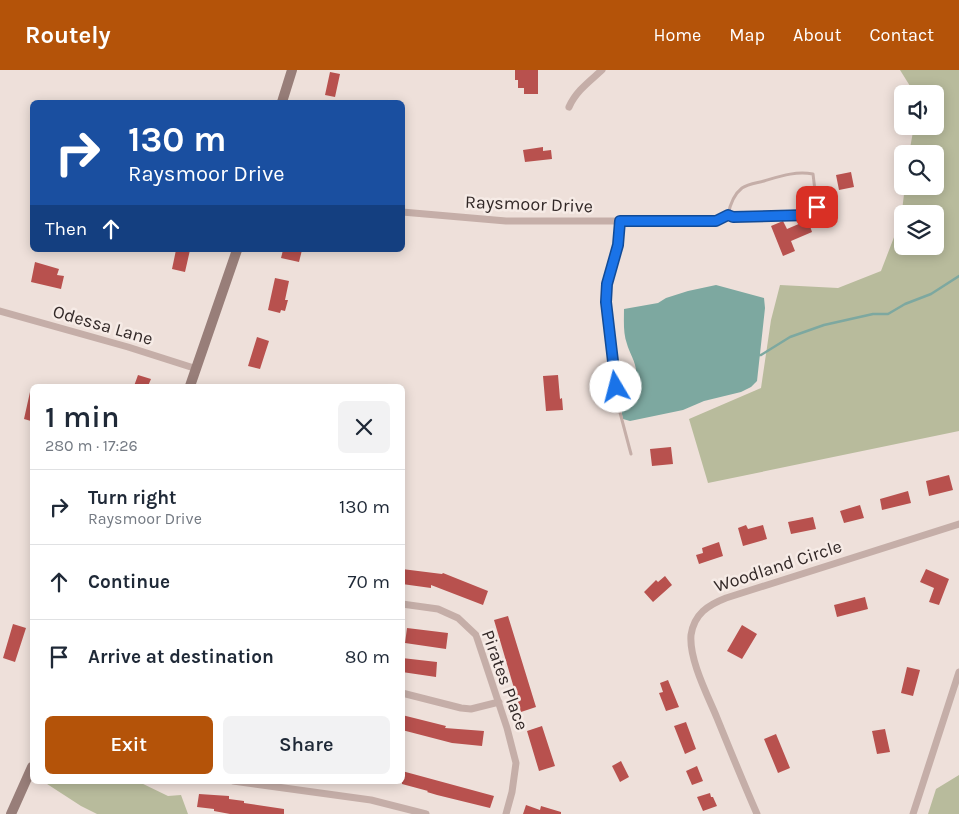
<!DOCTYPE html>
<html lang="en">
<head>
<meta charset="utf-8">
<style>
	body { margin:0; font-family:Karla,sans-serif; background:#f2f2f3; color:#1f2937; height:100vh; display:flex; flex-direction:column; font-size:19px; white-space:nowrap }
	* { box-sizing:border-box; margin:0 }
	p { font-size:16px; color:#747a83 }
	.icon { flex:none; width:28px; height:28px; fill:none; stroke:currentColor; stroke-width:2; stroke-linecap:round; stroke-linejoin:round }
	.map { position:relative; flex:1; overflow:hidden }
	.drawer { position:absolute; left:30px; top:314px; width:375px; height:400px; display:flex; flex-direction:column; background:#fff; border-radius:8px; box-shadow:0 2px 12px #0003 }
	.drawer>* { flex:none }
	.top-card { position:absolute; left:30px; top:30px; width:375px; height:152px; border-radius:8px; box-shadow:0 2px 12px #0003; background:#1a4fa0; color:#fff; overflow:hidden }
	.buttons { position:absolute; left:894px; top:15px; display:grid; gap:10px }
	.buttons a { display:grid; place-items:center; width:50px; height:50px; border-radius:8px; background:#fff; box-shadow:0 2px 12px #0003; font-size:25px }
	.pin { position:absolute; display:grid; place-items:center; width:42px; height:42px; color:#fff; margin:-21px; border-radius:10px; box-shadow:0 2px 8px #0006 }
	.me { position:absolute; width:55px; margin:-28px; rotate:352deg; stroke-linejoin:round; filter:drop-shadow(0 0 4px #0008) }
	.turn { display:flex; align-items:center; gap:18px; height:105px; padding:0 15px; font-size:22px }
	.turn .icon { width:65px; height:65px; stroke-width:2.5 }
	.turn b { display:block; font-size:35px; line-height:42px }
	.then { display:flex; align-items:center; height:48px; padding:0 15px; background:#0003; gap:10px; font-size:19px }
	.round { display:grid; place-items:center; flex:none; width:52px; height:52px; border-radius:8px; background:#f2f2f3 }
	.overview { display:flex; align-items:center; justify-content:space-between; height:85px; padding:0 15px }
	h1 { font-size:30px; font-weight:600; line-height:38px }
	.primary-button { display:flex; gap:10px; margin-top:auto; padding:10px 15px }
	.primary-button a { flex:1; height:58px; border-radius:8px; background:#b45309; color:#fff; font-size:20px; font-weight:600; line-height:58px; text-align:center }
	.primary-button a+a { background:#f2f2f3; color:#1f2937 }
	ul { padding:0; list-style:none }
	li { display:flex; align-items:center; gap:15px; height:75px; padding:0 15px; border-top:1px solid #e0e1e3 }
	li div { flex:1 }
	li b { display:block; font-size:19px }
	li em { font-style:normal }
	header { display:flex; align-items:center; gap:30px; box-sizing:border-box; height:70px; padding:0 25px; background:#b45309; color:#fff }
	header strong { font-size:24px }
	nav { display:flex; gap:28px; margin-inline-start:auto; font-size:18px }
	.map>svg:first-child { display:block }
	.green { fill:#b8bb9c; fill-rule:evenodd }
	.water { fill:#7da8a0 }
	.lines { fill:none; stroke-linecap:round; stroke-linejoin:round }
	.stream { stroke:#7da8a0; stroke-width:2.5 }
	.building { fill:#b8514e }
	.lane { stroke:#c5aea8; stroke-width:3 }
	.street { stroke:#c5aea8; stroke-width:7 }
	.secondary { stroke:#987e79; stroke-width:10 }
	.route-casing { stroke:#114b97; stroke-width:12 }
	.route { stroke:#1a73e8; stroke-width:9 }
	.labels { text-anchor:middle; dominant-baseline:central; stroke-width:5; stroke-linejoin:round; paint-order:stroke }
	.street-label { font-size:18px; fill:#322827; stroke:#f6ebe6 }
</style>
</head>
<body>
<header>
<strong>Routely</strong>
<nav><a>Home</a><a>Map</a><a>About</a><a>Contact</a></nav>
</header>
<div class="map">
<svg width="959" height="744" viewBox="0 0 959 744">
	<rect width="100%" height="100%" fill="#eee0da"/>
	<path class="green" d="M900,0h59v361l-251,52 -19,-64 72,-31 10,-68 9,-35 58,3 43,-17 20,-52 4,-33h30v-32h-26l5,-28h21v-32h-20zM902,144h33v32h-33z
		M959,705v39h-31l8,-25z
		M137,711l31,15 13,-1 7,19h-91l-16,-8 -37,-24z"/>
	<path class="water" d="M716,215l48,13 1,10 -8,73 -6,6 -10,5 -37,9 -21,9 -53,11 -7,-2c-6,-23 11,-26 13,-46 1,-9 -7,-21 -9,-29 -4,-11 -3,-23 -3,-35l34,-6 8,-5 22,-7z"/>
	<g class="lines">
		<path class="stream" d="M758,285h3l29,-18 34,-12 49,-11h15l17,-10 26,-10 28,-18"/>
	</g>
	<path class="building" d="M515,0h23v24h-14v-6h-6v-8h-3z
		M330,2l10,2 -5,23 -10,-2z
		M543,77v4l8,-1 1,9 -27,3 -2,-12z
		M851,102l3,15 -15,3 -3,-15z
		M808,150l4,12 -21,9 4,10 -12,5 -12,-30 12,-5 4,8z
		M176,180h14l-5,22 -13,-3z
		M283,180h19l-3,12 -18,-4z
		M35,192l24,7 -2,6 7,1 -3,13 -30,-7z
		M275,208l14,3 -4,19h3l-3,11 -4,-1 -1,3 -12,-3z
		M257,267l12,4 -9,28 -12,-3z
		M138,305l13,4 -3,7h-14z
		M558,305l2,24 2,-1 1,12 -17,1 -3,-35z
		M30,322l2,1 -1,28 -7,-2z
		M671,377l2,17 -21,2 -2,-17z
		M949,405l4,15 -24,6 -3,-15z
		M908,421l3,12 -29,7 -2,-11z
		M860,435l4,13 -20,5 -4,-12z
		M813,447l3,12 -25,5 -3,-12z
		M746,455l2,4 15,-4 4,14 -24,7 -5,-18z
		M719,472l4,14 -24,8 -3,-9 7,-2 -1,-5z
		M402,499l40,5 1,-1 45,18 -5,14 -52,-20v3l-29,-4z
		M926,499l23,10 -10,26 -10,-3 5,-14 -14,-6z
		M665,506l7,9 -19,17 -9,-10 12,-12 2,2z
		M865,527l3,12 -31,8 -3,-12z
		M508,546l28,91 -15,5 -27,-92z
		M13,554l13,4 -11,34 -12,-4z
		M742,555l15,9 -15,25 -15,-8z
		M407,558l41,5 -2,16 -41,-6z
		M402,588l35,4 -1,15 -34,-5z
		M907,597l13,3 -7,26 -12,-3z
		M668,610l11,27 -13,4 -7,-18 4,-1 -3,-9z
		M402,645l44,11 -1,2 39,3 -2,15 -30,-3 -50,-13z
		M686,652l10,27 -11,5 -11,-28z
		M542,656l13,40 -16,5 -12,-40z
		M885,659l5,23 -13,2 -5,-23z
		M776,664l14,34 -12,5 -14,-34z
		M621,691l8,16 -9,5 -8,-16z
		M697,696l6,15 -11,4 -6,-14z
		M402,701l92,25 -4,12 -53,-13 -10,-3 1,-1 -26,-7z
		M710,723l1,4h2l4,9 -14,5 -6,-14z
		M199,724l30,2v3l15,2v2l40,6v5h-54l-16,-3v-2l-17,-2z
		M526,735l14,5 1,-4 20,6v2h-38z"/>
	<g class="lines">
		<path class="lane" d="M716,151l12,-6 5,2 76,-2 8,-8 -4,-33c-18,-3 -32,2 -49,7 -7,2 -16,3 -22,7 -9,7 -12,17 -14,27
			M620,152l-2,23 -11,39 -1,18 12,103 13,49"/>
		<path class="street" d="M569,37c7,-16 21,-26 33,-37
			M402,142l104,9h209
			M0,241l128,36 69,22
			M402,534l36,5 20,9 18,17 31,93 9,35 -4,29 -6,22
			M402,623l59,15 10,1 28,-7
			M233,711l138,19 55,14
			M757,744c-14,-32 -27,-64 -40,-96 -9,-22 -28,-58 -26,-83 3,-21 17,-30 35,-37l233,-74
			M913,744l46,-142"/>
		<path class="secondary" d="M282,32l10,-32
			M190,316l47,-136
			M11,744l21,-47"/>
	</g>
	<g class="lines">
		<defs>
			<path id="route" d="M616,317l-10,-85 1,-18 11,-39 2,-24h96l12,-6 5,2 76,-2 8,-8"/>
		</defs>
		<use href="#route" class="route-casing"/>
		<use href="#route" class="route"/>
	</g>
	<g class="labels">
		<g class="street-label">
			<text transform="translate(529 134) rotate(2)">Raysmoor Drive</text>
			<text transform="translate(103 255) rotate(16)">Odessa Lane</text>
			<text transform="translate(778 496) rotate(-18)">Woodland Circle</text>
			<text transform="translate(505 610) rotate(70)">Pirates Place</text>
		</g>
	</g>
</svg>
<div class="buttons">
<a><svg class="icon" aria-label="sound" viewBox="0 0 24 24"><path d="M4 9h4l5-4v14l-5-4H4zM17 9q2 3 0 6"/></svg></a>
<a><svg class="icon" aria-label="search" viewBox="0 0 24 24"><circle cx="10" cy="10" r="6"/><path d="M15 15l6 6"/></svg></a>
<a><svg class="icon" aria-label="layers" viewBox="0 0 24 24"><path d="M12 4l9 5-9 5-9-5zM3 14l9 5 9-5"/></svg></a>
</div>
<div class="pin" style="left:817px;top:137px;background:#d93025"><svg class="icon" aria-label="arrive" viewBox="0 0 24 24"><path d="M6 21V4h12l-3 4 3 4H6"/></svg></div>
<svg class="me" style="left:616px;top:317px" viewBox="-20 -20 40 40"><circle r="19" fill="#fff"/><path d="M0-13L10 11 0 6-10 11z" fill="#1a73e8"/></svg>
<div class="top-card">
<div class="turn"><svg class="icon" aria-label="right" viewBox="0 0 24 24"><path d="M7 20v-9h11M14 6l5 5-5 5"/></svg><div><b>130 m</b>Raysmoor Drive</div></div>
<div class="then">Then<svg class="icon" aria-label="ahead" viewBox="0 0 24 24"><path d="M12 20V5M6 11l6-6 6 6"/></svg></div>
</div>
<section class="drawer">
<div class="overview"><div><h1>1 min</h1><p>280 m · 17:26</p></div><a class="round"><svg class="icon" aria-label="close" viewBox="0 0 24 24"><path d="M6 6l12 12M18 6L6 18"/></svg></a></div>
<ul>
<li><svg class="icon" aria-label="right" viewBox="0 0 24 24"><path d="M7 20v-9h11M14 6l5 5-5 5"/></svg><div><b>Turn right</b><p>Raysmoor Drive</p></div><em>130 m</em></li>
<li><svg class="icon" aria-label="ahead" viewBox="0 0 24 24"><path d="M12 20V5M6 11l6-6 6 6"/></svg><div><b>Continue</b></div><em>70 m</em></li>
<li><svg class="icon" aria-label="arrive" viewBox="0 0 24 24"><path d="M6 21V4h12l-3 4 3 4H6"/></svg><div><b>Arrive at destination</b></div><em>80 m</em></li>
</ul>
<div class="primary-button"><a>Exit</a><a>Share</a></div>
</section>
</div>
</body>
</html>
